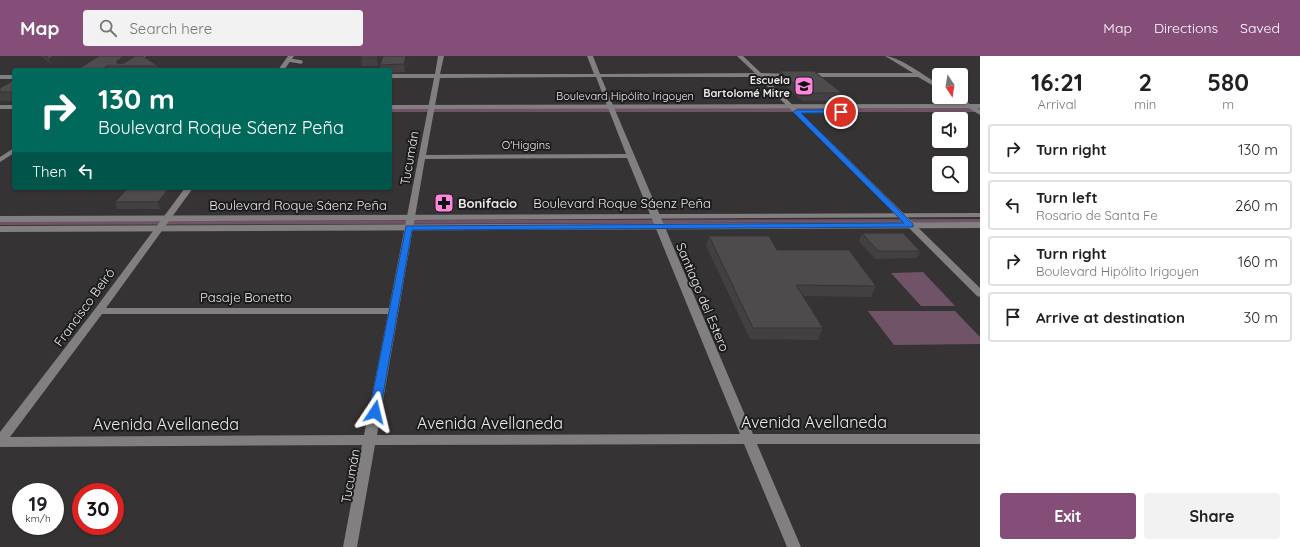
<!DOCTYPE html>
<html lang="en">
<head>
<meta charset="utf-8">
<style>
	body { margin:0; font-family:Quicksand,sans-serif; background:#f2f2f2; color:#202124; height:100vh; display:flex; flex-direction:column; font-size:15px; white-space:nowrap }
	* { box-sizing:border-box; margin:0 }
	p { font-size:13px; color:#757577 }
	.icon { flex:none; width:22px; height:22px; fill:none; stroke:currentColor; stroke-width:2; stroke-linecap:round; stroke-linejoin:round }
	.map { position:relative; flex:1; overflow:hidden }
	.details { display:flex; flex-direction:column; background:#fff; width:320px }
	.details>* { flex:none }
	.guide { position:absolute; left:12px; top:12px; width:380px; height:122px; border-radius:4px; box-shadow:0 1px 3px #0004; background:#00695c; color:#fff; overflow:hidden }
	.needle { width:26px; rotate:168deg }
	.buttons { position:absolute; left:932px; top:12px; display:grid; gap:8px }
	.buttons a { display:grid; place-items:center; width:36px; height:36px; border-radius:4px; background:#fff; box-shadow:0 1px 3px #0004; font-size:20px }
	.speed { position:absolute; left:12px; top:427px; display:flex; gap:8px; font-size:20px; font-weight:700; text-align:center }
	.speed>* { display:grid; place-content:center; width:52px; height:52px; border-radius:50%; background:#fff; box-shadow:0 1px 3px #0004; line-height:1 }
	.speed small { font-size:10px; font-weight:400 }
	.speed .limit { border:6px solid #d22; background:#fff; color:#111 }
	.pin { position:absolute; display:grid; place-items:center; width:34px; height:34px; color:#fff; margin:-17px; border:2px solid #fff; border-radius:50%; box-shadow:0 1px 4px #0007 }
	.me { position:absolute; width:44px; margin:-22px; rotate:10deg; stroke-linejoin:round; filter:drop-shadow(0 0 3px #0008) }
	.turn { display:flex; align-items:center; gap:14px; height:84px; padding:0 20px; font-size:18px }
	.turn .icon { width:52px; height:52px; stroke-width:2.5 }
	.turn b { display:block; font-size:28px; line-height:34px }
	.then { display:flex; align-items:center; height:38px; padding:0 20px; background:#0003; gap:8px; font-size:15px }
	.eta { display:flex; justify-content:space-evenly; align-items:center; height:68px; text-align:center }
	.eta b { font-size:24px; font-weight:700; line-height:28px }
	.action { display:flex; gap:8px; margin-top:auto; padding:8px 20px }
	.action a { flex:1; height:46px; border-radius:4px; background:#844e78; color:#fff; font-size:16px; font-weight:700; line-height:46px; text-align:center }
	.action a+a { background:#f2f2f2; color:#202124 }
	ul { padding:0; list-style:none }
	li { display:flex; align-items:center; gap:12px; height:50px; margin:0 8px 6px; padding:0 12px; border:2px solid #e0e0e0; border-radius:4px }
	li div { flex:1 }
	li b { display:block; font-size:15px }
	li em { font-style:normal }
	header { display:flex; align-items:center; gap:24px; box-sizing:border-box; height:56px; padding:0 20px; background:#844e78; color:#fff }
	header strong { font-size:19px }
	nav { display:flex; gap:22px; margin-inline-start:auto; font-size:14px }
	.search { width:280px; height:36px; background:#f2f2f2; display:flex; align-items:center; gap:10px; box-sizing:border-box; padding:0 14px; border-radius:4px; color:#757577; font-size:15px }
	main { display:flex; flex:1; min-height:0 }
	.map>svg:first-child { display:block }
	.green { fill:#705367 }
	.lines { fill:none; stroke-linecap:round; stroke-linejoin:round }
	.service { stroke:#827f81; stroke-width:3.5 }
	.minor { fill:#827f81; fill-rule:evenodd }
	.tertiary { fill:#827f81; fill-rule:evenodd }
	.wall { fill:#424041 }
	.shaded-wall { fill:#363435 }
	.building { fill:#4d4b4c; stroke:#363435 }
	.route { fill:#1a73e8; stroke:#114b97 }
	.labels { text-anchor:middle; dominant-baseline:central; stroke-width:4; stroke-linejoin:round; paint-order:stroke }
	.far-poi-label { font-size:11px; font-weight:bold; fill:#eae8e9; stroke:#1d1c1c; text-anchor:end }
	.far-street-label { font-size:11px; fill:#eae8e9; stroke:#1d1c1c }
	.street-label { font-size:13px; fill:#eae8e9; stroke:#1d1c1c }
	.poi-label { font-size:13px; font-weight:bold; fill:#eae8e9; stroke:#1d1c1c; text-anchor:start }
	.near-street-label { font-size:16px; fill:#eae8e9; stroke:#1d1c1c }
</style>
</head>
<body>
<header>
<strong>Map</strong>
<div class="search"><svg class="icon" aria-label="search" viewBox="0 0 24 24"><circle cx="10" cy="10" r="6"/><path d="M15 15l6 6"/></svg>Search here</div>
<nav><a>Map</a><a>Directions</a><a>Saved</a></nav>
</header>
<main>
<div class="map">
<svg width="980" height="491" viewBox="0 0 980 491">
	<rect width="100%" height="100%" fill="#363335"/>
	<path class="green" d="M980,50v6h-590v-5z
		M980,163v3l-980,3v-4z
		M923,216l32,34h-34l-30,-33z
		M868,255h87l25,26v7l-86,1z"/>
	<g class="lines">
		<path class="service" d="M289,4l12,2"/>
		<path class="minor" d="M140,0h6l-20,14h-6z
			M288,0h6l-10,14h-6z
			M438,0h6l-4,18h154l-7,-18h6l7,18 155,-1 -18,-17h6l18,17 33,1v2l-2,1h-28l216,211v9l-3,-1 -219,-219h-157l152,357h227v10h-223l44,103h-14l-43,-103 -369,1 -18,102h-14l19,-102 -362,2v-15l95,-123 90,-121h8l-87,120h283l45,-230h-44v-4h45zM596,21l30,77 -200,1 14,-77zM627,102l113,276 -363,1 48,-276zM102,258h286l-24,121 -354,2z
			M885,0c13,0 42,21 54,29v4l-21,-12h-110l-3,-2 3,-2h105z
			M0,19h14v4h-14z
			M951,41h7l22,13v5z
			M14,92v5l-14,9v-5z"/>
		<path class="tertiary" d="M980,48v4l-590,1v-4z
			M0,49h14v4h-14z
			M980,157v4l-980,5v-6z
			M980,166v6l-980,4v-6z"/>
	</g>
	<path class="wall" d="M41,0h23l-13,8z
		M99,0l59,10 1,4h-82z
		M362,0h20l-4,10h-16l-1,-8z
		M383,0h26l-4,16 -15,1v-3h-10v-5z
		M780,15l62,22 -3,8h-37l-24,-23z
		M14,24v21h-14v-13z
		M172,138l-12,15h-43l-2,-7z
		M862,177l58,18 -3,7 -42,1 -16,-18z
		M709,180l68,14 99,36 -5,11 -68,-1 20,32 -5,12 -68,-1 -44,-93z"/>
	<path class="shaded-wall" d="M54,0h10l-13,8 -2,-5z
		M124,0h11v1l-17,9 -1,-5z
		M378,0h4l-4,10 -1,-8z
		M406,0h3l-4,16 -1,-8z
		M107,10l1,4h-6z
		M169,132h1l2,6 -12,15 -2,-7z"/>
	<path class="building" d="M45,0h9l-5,3z
		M99,0h25l-7,5v3l7,-1 11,-7h8l15,10h-51l-5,4h-25z
		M362,0h16l-1,2h-16z
		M383,0h23l-2,8 -24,1z
		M780,15h34l28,22h-38z
		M14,24v12h-14v-4z
		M128,132h41l-11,14h-43z
		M862,177h41l17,18h-42z
		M709,180h60l8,14h72l27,36 -80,-1 27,43h-70z"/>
	<path class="route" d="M796,54h47l1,2 -3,1h-40l112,111v3l-501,3 -32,182 -1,3 -4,1 -4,-1 -2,-3 37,-186 498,-3 -111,-111z"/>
	<defs>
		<symbol id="school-square" viewBox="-11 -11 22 22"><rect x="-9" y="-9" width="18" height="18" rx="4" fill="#ff85df" stroke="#1d1c1c"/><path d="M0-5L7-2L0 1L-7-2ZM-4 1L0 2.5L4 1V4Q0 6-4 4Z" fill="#111"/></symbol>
		<symbol id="pharmacy-square" viewBox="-11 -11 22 22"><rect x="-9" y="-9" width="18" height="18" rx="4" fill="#ff85df" stroke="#1d1c1c"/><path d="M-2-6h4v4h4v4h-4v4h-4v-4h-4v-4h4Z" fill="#111"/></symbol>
	</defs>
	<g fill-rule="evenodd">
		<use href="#school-square" x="793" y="19" width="22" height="22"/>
		<use href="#pharmacy-square" x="433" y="136" width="22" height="22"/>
	</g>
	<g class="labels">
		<g class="far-poi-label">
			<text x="790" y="24">Escuela<tspan x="790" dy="13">Bartolomé Mitre</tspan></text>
		</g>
		<g class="far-street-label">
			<text x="625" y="40">Boulevard Hipólito Irigoyen</text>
			<text x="526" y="89">O'Higgins</text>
		</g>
		<g class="street-label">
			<text transform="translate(409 102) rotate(-80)">Tucumán</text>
			<text x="622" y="147">Boulevard Roque Sáenz Peña</text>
			<text x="298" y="149">Boulevard Roque Sáenz Peña</text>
			<text x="246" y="241">Pasaje Bonetto</text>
			<text transform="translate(703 241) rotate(67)">Santiago del Estero</text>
			<text transform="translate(84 251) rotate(-54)">Francisco Beiró</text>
			<text transform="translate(350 420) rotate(-80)">Tucumán</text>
		</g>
		<g class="poi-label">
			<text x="458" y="147">Bonifacio</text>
		</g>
		<g class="near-street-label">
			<text x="814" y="366">Avenida Avellaneda</text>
			<text x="490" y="367">Avenida Avellaneda</text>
			<text x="166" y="368">Avenida Avellaneda</text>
		</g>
	</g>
</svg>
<div class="buttons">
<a><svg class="needle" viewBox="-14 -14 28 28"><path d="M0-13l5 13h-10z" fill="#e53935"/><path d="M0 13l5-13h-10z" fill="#757577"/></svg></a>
<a><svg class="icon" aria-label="sound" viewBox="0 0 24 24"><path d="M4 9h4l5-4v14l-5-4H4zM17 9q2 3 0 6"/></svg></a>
<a><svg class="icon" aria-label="search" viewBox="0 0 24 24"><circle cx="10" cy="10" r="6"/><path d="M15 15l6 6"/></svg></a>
</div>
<div class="speed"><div>19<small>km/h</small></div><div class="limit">30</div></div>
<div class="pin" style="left:841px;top:56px;background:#d93025"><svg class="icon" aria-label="arrive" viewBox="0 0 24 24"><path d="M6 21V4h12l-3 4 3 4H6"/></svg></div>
<svg class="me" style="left:375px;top:356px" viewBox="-20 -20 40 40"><path d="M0-17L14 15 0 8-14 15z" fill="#1a73e8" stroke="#fff" stroke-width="4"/></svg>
<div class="guide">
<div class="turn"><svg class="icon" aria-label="right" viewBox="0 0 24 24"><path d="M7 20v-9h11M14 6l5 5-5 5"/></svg><div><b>130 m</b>Boulevard Roque Sáenz Peña</div></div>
<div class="then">Then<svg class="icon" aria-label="left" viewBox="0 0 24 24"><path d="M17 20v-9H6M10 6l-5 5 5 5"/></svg></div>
</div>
</div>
<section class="details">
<div class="eta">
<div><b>16:21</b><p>Arrival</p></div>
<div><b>2</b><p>min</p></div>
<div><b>580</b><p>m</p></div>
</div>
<ul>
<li><svg class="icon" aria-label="right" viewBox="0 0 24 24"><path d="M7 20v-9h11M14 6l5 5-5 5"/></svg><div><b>Turn right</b></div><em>130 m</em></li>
<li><svg class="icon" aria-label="left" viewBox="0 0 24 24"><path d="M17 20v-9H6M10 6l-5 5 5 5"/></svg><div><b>Turn left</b><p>Rosario de Santa Fe</p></div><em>260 m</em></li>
<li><svg class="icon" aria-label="right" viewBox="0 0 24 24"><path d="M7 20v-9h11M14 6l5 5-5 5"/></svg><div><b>Turn right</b><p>Boulevard Hipólito Irigoyen</p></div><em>160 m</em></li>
<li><svg class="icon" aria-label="arrive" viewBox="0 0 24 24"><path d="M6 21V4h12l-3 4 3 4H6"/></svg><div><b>Arrive at destination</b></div><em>30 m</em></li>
</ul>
<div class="action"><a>Exit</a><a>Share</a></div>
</section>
</main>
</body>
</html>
